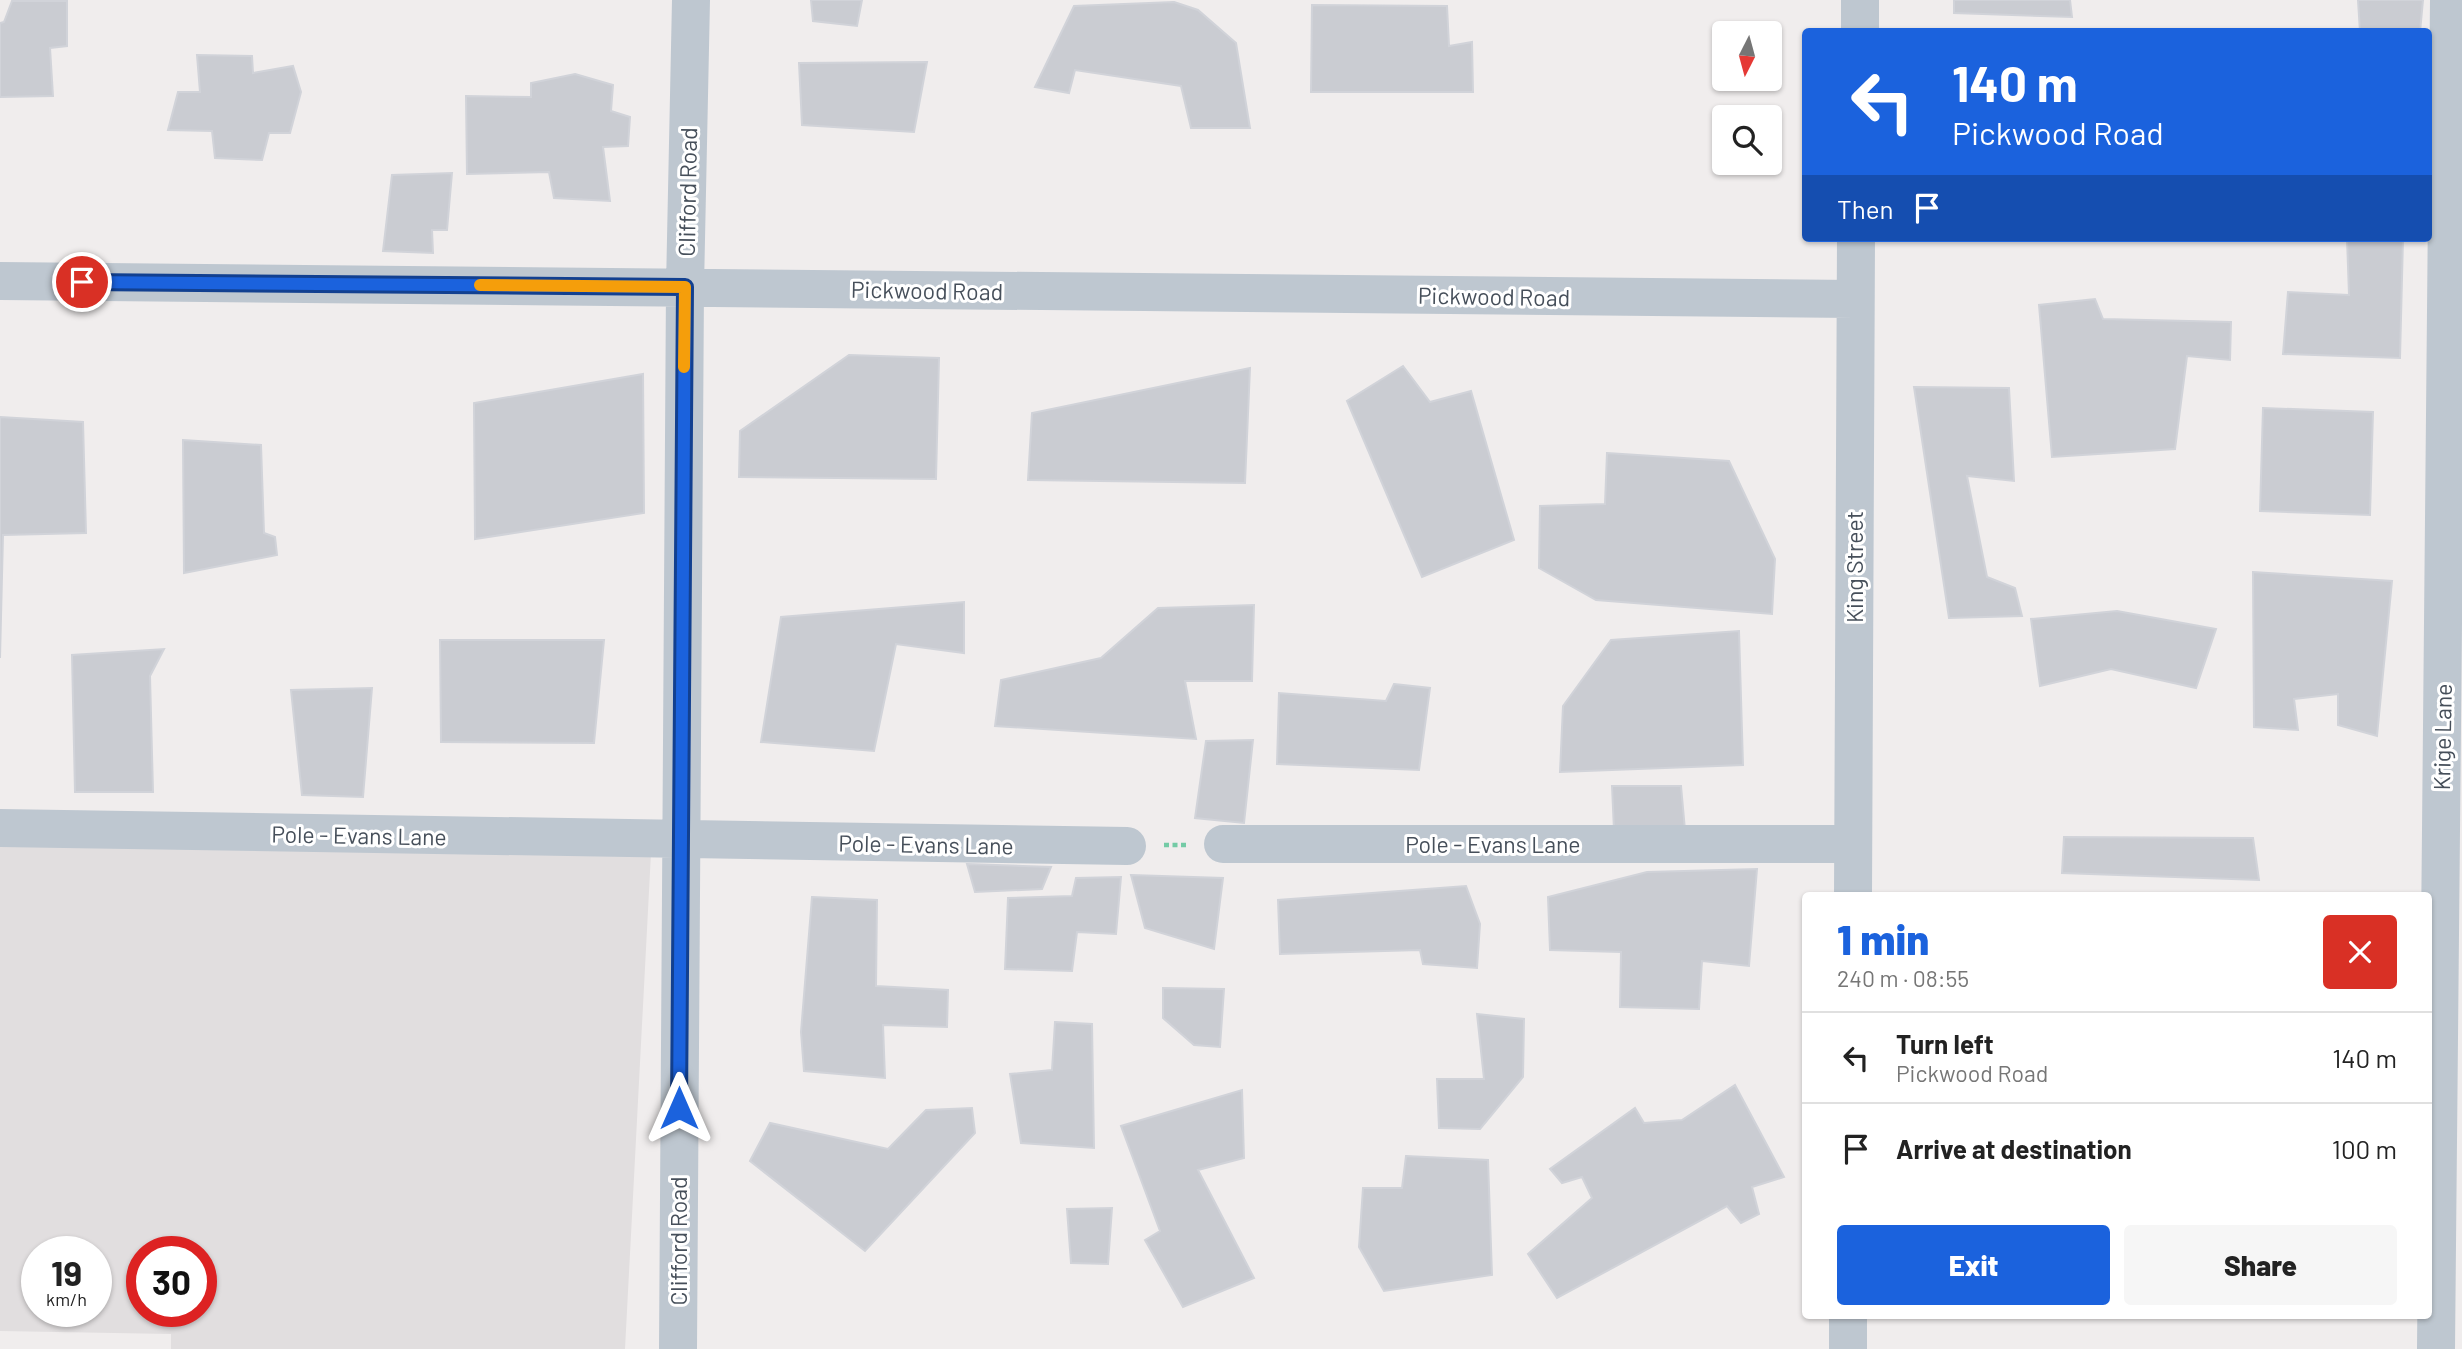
<!DOCTYPE html>
<html lang="en">
<head>
<meta charset="utf-8">
<style>
	body { margin:0; font-family:Barlow,sans-serif; background:#f6f6f6; color:#222; height:100vh; display:flex; flex-direction:column; font-size:26px; white-space:nowrap }
	* { box-sizing:border-box; margin:0 }
	p { font-size:23px; color:#767676 }
	.icon { flex:none; width:38px; height:38px; fill:none; stroke:currentColor; stroke-width:2; stroke-linecap:round; stroke-linejoin:round }
	.map { position:relative; flex:1; overflow:hidden }
	.details { position:absolute; left:1802px; top:892px; width:630px; height:427px; display:flex; flex-direction:column; background:#fff; border-radius:7px; box-shadow:0 2px 5px #0004 }
	.details>* { flex:none }
	.banner { position:absolute; left:1802px; top:28px; width:630px; height:214px; border-radius:7px; box-shadow:0 2px 5px #0004; background:#1b62dd; color:#fff; overflow:hidden }
	.needle { width:46px; rotate:186deg }
	.fabs { position:absolute; left:1712px; top:21px; display:grid; gap:14px }
	.fabs a { display:grid; place-items:center; width:70px; height:70px; border-radius:7px; background:#fff; box-shadow:0 2px 5px #0004; font-size:35px }
	.speed { position:absolute; left:21px; top:1236px; display:flex; gap:14px; font-size:35px; font-weight:700; text-align:center }
	.speed>* { display:grid; place-content:center; width:91px; height:91px; border-radius:50%; background:#fff; box-shadow:0 2px 5px #0004; line-height:1 }
	.speed small { font-size:18px; font-weight:400 }
	.speed .limit { border:10px solid #d22; background:#fff; color:#111 }
	.pin { position:absolute; display:grid; place-items:center; width:60px; height:60px; color:#fff; margin:-30px; border:4px solid #fff; border-radius:50%; box-shadow:0 2px 7px #0007 }
	.me { position:absolute; width:77px; margin:-38px; rotate:0deg; stroke-linejoin:round; filter:drop-shadow(0 0 5px #0008) }
	.turn { display:flex; align-items:center; gap:24px; height:147px; padding:0 35px; font-size:32px }
	.turn .icon { width:91px; height:91px; stroke-width:2.5 }
	.turn b { display:block; font-size:49px; line-height:60px }
	.then { display:flex; align-items:center; height:66px; padding:0 35px; background:#0003; gap:14px; font-size:26px }
	.round { display:grid; place-items:center; flex:none; width:74px; height:74px; border-radius:7px; background:#f6f6f6 }
	.headline { display:flex; align-items:center; justify-content:space-between; height:119px; padding:0 35px }
	h1 { font-size:42px; font-weight:800; line-height:52px; color:#1b62dd }
	.button { display:flex; gap:14px; margin-top:auto; padding:14px 35px }
	.button a { flex:1; height:80px; border-radius:7px; background:#1b62dd; color:#fff; font-size:28px; font-weight:800; line-height:80px; text-align:center }
	.button a+a { background:#f6f6f6; color:#222 }
	ul { padding:0; list-style:none }
	li { display:flex; align-items:center; gap:21px; height:91px; padding:0 35px; border-top:2px solid #e0e0e0 }
	li div { flex:1 }
	li b { display:block; font-size:26px }
	li em { font-style:normal }
	.map>svg:first-child { display:block }
	.education { fill:#e1dedf; fill-rule:evenodd }
	.building { fill:#caccd2; stroke:#d1d3d9; stroke-width:2 }
	.lines { fill:none; stroke-linecap:round; stroke-linejoin:round }
	.path { stroke:#74cba6; stroke-width:4.5; stroke-dasharray:5 3.5; stroke-linecap:butt }
	.minor { stroke:#bec7d0; stroke-width:38 }
	.route-casing { stroke:#124090; stroke-width:18 }
	.route { stroke:#1b62dd; stroke-width:12 }
	.slow { stroke:#f59e0b; stroke-width:12 }
	.labels { text-anchor:middle; dominant-baseline:central; stroke-width:6; stroke-linejoin:round; paint-order:stroke }
	.street-label { font-size:23px; fill:#464f5a; stroke:#fff }
</style>
</head>
<body>
<div class="map">
<svg width="2462" height="1349" viewBox="0 0 2462 1349">
	<rect width="100%" height="100%" fill="#f0eded"/>
	<path class="education" d="M0,845l651,8 -26,496h-454v-15l-171,-3zM37,1251h59v60h-59zM142,1251h59v60h-59z"/>
	<path class="building" d="M811,0h51l-5,26 -44,-5z
		M1954,0h116l2,17 -118,-4z
		M2358,0h65l-3,32h-60z
		M12,1h55v45l-17,2 3,48 -53,1v-74l4,-1z
		M1174,2l24,8 38,33 14,85h-59l-10,-42 -106,-16 -6,23 -34,-6 39,-81z
		M1312,5l135,1 2,40 23,-4 1,50h-162z
		M197,55l55,1 1,17 40,-7 8,26 -11,41h-21l-7,27 -47,-2 -3,-27 -44,-1 10,-38h22z
		M927,62l-13,70 -112,-7 -3,-62z
		M575,74l38,11 -2,26 19,6 -2,29 -25,1 7,54 -56,-3 -5,-26 -82,2 -1,-78 65,1v-14z
		M452,173l-5,57h-15l1,23 -50,-2 9,-76z
		M2347,238h56l-3,120 -117,-4 5,-62 61,3z
		M2095,299l8,20 128,3 -1,38 -43,-4 -12,93 -123,8 -13,-152z
		M849,355l90,3 -3,121 -197,-2 1,-46z
		M1403,366l27,36 41,-11 43,149 -92,37 -75,-176z
		M1250,368l-5,115 -217,-3 4,-67z
		M643,374l1,139 -169,26 -1,-136z
		M1914,387l95,1 5,93 -47,-5 20,101 28,11 7,28 -73,2z
		M2263,408l110,4 -3,103 -110,-4z
		M0,417l83,5 3,111 -83,2 -3,123z
		M183,440l78,5 3,88 11,4 2,18 -93,18z
		M1607,453l122,8 46,98 -3,55 -176,-14 -57,-32 1,-62 65,-2z
		M2253,572l139,9 -15,155 -39,-11v-31l-44,5 4,31 -44,-3z
		M964,602v51l-68,-9 -22,107 -113,-9 20,-125z
		M1254,605l-2,76h-67l11,58 -201,-13 6,-46 100,-22 57,-50z
		M2117,611l99,18 -20,59 -85,-19 -71,17 -9,-67z
		M1739,631l4,134 -183,7 3,-66 48,-66z
		M440,640h164l-10,103 -153,-1z
		M164,649l-14,27 3,116h-78l-3,-137z
		M1394,684l36,4 -11,82 -142,-6 2,-71 107,8z
		M372,688l-9,109 -61,-2 -11,-105z
		M1253,740l-9,83 -49,-5 11,-77z
		M1612,786h69l4,44h-71z
		M2064,837l189,1 6,42 -197,-7z
		M967,864l84,3 -9,22 -67,3z
		M1757,869l-8,97 -47,-5 -3,48 -79,-2 1,-55 -71,-2 -2,-53 99,-25z
		M1131,875l92,3 -9,71 -69,-21z
		M1121,877l-5,57 -39,-2 -5,39 -67,-2 3,-71 64,-2 4,-18z
		M1466,886l14,38 -3,44 -54,-4 -3,-14 -140,4 -2,-54z
		M812,897l65,3 -1,86 72,4 -1,37 -64,-2 2,53 -81,-7 -3,-39z
		M1163,988l61,1 -4,58 -26,-2 -31,-27z
		M1477,1014l47,5 -1,58 -43,52 -41,-1 -2,-49h47z
		M1055,1022l37,2 2,124 -73,-5 -11,-69 42,-4z
		M1735,1085l49,92 -32,10 7,27 -18,9 -14,-17 -170,92 -29,-44 64,-56 -10,-21 -20,6 -12,-14 85,-61 9,15 38,-3z
		M1242,1090l2,68 -46,12 56,108 -71,29 -38,-67 15,-9 -39,-105z
		M972,1108l3,25 -110,118 -115,-90 20,-38 118,26 38,-39z
		M1406,1156l82,4 4,115 -108,16 -25,-44 4,-59h39z
		M1112,1208l-4,56 -37,-1 -4,-54z"/>
	<g class="lines">
		<path class="path" d="M1164,845h23"/>
		<path class="minor" d="M1860,0v32
			M0,281l1854,18
			M0,828l1127,18
			M1223,844h630
			M1853,896l3,-658
			M678,1349l7,-1062 6,-287
			M1848,1349v-33
			M2436,1349l13,-1349"/>
	</g>
	<g class="lines">
		<defs>
			<path id="route" d="M82,282l603,5 -6,821"/>
		</defs>
		<use href="#route" class="route-casing"/>
		<use href="#route" class="route"/>
		<path class="slow" d="M480,285l205,2 -1,80"/>
	</g>
	<g class="labels">
		<g class="street-label">
			<text transform="translate(687 192) rotate(-89)">Clifford Road</text>
			<text transform="translate(927 290) rotate(1)">Pickwood Road</text>
			<text transform="translate(1494 296) rotate(1)">Pickwood Road</text>
			<text transform="translate(1854 567) rotate(-90)">King Street</text>
			<text transform="translate(2442 737) rotate(-89)">Krige Lane</text>
			<text transform="translate(359 835) rotate(1)">Pole - Evans Lane</text>
			<text transform="translate(926 844) rotate(1)">Pole - Evans Lane</text>
			<text x="1493" y="844">Pole - Evans Lane</text>
			<text transform="translate(678 1241) rotate(-90)">Clifford Road</text>
		</g>
	</g>
</svg>
<div class="fabs">
<a><svg class="needle" viewBox="-14 -14 28 28"><path d="M0-13l5 13h-10z" fill="#e53935"/><path d="M0 13l5-13h-10z" fill="#767676"/></svg></a>
<a><svg class="icon" aria-label="search" viewBox="0 0 24 24"><circle cx="10" cy="10" r="6"/><path d="M15 15l6 6"/></svg></a>
</div>
<div class="speed"><div>19<small>km/h</small></div><div class="limit">30</div></div>
<div class="pin" style="left:82px;top:282px;background:#d93025"><svg class="icon" aria-label="arrive" viewBox="0 0 24 24"><path d="M6 21V4h12l-3 4 3 4H6"/></svg></div>
<svg class="me" style="left:679px;top:1108px" viewBox="-20 -20 40 40"><path d="M0-17L14 15 0 8-14 15z" fill="#1b62dd" stroke="#fff" stroke-width="4"/></svg>
<div class="banner">
<div class="turn"><svg class="icon" aria-label="left" viewBox="0 0 24 24"><path d="M17 20v-9H6M10 6l-5 5 5 5"/></svg><div><b>140 m</b>Pickwood Road</div></div>
<div class="then">Then<svg class="icon" aria-label="arrive" viewBox="0 0 24 24"><path d="M6 21V4h12l-3 4 3 4H6"/></svg></div>
</div>
<section class="details">
<div class="headline"><div><h1>1 min</h1><p>240 m · 08:55</p></div><a class="round" style="background:#d93025;color:#fff"><svg class="icon" aria-label="close" viewBox="0 0 24 24"><path d="M6 6l12 12M18 6L6 18"/></svg></a></div>
<ul>
<li><svg class="icon" aria-label="left" viewBox="0 0 24 24"><path d="M17 20v-9H6M10 6l-5 5 5 5"/></svg><div><b>Turn left</b><p>Pickwood Road</p></div><em>140 m</em></li>
<li><svg class="icon" aria-label="arrive" viewBox="0 0 24 24"><path d="M6 21V4h12l-3 4 3 4H6"/></svg><div><b>Arrive at destination</b></div><em>100 m</em></li>
</ul>
<div class="button"><a>Exit</a><a>Share</a></div>
</section>
</div>
</body>
</html>
